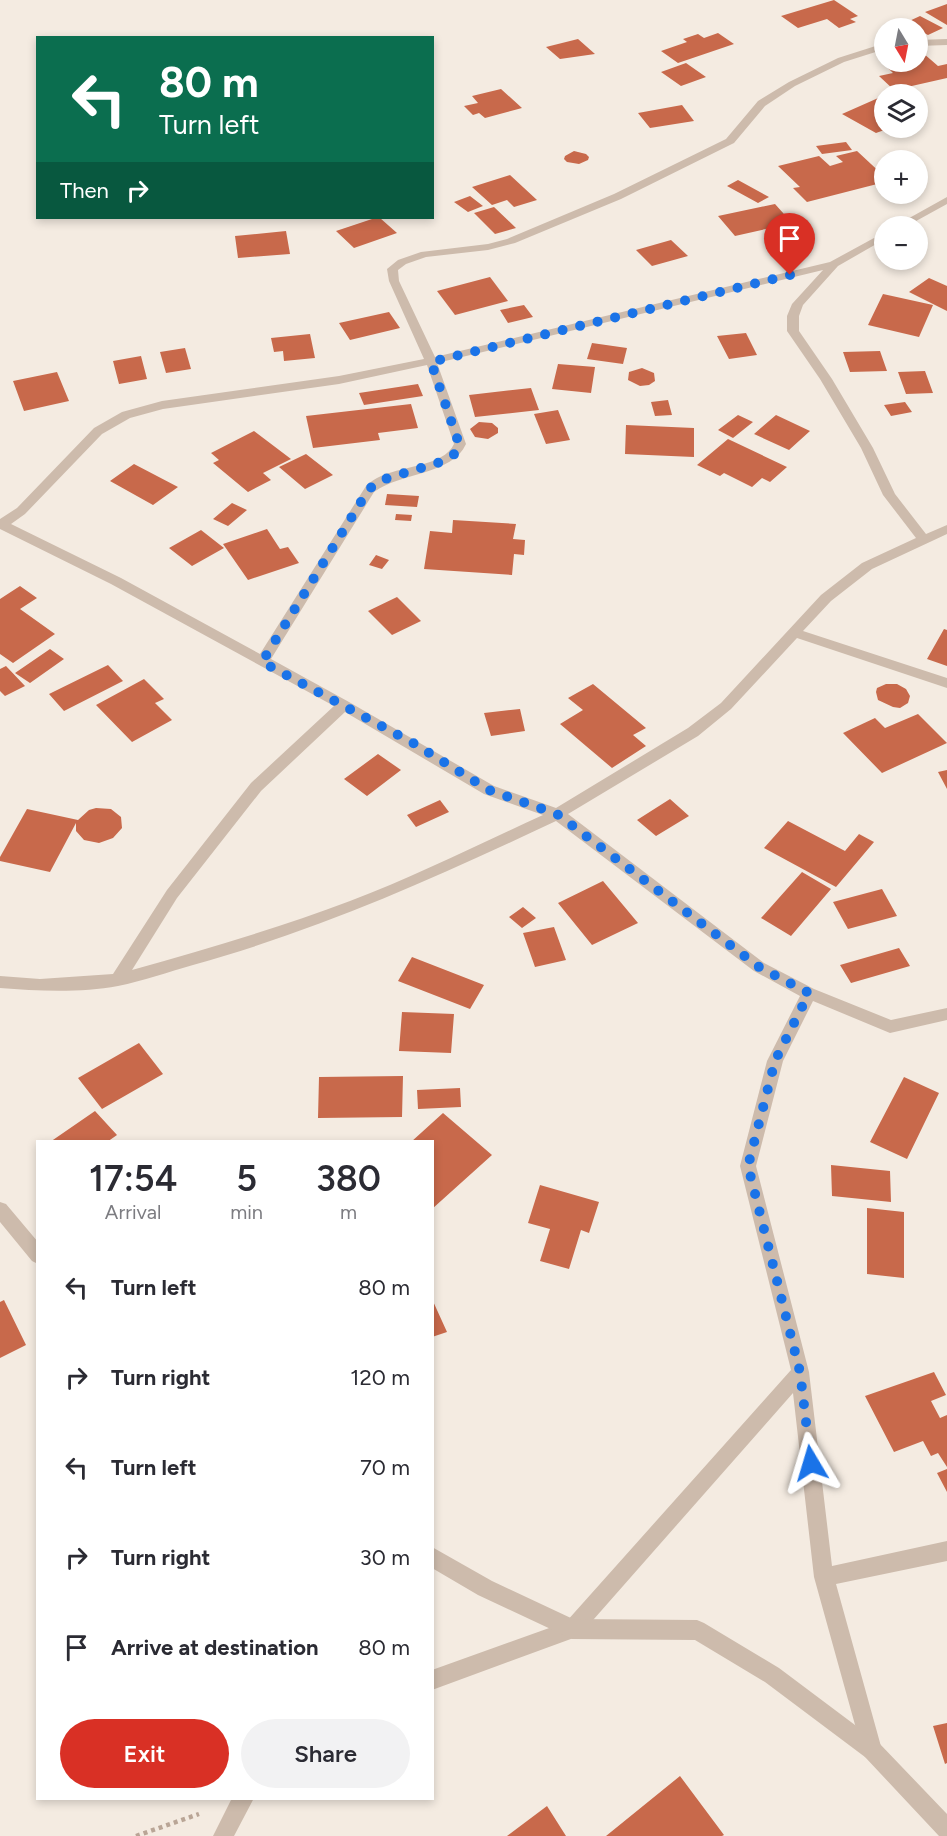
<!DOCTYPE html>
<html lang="en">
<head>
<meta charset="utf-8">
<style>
	body { margin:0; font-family:Figtree,sans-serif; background:#f2f2f3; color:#2b2b33; height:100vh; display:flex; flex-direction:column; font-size:22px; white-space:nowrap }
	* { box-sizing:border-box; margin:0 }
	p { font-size:20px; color:#7c7c81 }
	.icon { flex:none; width:33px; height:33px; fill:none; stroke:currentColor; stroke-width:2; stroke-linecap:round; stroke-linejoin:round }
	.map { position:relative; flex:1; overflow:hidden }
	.sheet { position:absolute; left:36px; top:1140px; width:398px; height:660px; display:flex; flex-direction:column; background:#fff; border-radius:0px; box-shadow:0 3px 9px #0003 }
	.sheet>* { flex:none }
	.hud { position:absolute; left:36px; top:36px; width:398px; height:183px; border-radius:0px; box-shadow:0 3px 9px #0003; background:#0b6e4f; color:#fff; overflow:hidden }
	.needle { width:39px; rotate:170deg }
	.tools { position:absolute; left:874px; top:18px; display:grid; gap:12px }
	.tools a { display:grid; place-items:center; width:54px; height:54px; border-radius:50%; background:#fff; box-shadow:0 3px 9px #0003; font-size:30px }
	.pin { position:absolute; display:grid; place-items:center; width:51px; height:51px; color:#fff; margin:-62px -26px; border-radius:50% 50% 50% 0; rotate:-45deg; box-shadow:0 0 6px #0007 }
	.pin .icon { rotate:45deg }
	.me { position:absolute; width:66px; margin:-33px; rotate:353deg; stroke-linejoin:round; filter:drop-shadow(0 0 4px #0008) }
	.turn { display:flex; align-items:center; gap:21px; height:126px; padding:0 24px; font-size:27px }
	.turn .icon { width:78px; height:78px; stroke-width:2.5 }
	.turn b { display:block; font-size:42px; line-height:51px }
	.then { display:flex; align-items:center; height:57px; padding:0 24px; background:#0003; gap:12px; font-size:22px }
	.eta { display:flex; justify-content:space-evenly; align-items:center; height:102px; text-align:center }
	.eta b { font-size:36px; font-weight:600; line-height:42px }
	.cta { display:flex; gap:12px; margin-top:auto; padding:12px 24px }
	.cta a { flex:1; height:69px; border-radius:36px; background:#d93025; color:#fff; font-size:24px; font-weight:600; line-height:69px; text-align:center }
	.cta a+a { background:#f2f2f3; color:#2b2b33 }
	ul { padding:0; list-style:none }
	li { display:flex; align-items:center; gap:18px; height:90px; padding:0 24px }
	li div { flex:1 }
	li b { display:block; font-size:22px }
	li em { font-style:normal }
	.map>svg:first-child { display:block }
	.building { fill:#c8694b }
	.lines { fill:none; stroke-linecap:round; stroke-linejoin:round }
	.path { stroke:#b9a596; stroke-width:4.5; stroke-dasharray:4 4; stroke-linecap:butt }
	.minor { fill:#cdbbac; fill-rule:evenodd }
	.tertiary { fill:#cdbbac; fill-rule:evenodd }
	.route { stroke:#1a73e8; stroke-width:10; stroke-dasharray:0 18 }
</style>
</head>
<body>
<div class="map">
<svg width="947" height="1836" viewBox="0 0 947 1836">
	<rect width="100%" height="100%" fill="#f4ebe1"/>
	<path class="building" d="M834,0l24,16 -8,3 6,3 -17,6 -12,-9 -29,9 -17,-12z
		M947,4v21l-22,-13z
		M920,16l23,12 -15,7 -23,-12z
		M718,33l16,11 -56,19 -17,-12 26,-9 -4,-3 15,-5 6,4z
		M578,39l17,15 -35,5 -14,-12z
		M923,53l15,13 9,-2v14l-53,12 -15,-14 14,-3 -11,-11h36v-8z
		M686,63l20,14 -25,9 -20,-14z
		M501,89l21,19 -37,10 -6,-5 -6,2 -9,-9 14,-3 -6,-7z
		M885,95v33h5l-14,5 -34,-19z
		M682,105l12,16 -44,7 -12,-15z
		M846,142l6,8 -30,4 -6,-8z
		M574,151l12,3 3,3 -1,3 -9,4 -12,-2 -3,-3 1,-3z
		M857,151l28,26v5l-78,20 -14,-14 7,-1 -22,-21 41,-10 11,10 13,-4 -7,-6z
		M510,175l27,25 -23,7 -7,-7 -15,5 -20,-18z
		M738,180l31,17 -11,6 -31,-17z
		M470,196l13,10 -15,6 -14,-10z
		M775,204l17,19 -57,13 -17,-20z
		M494,207l22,21 -21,6 -21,-21z
		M375,218h5l17,15 -43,15 -18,-17z
		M286,231l4,23 -52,4 -3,-22z
		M671,240l17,16 -36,10 -16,-16z
		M490,277l18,24 -53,14 -18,-24z
		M929,278l18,8v25l-38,-19z
		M883,294l50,11 -14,32 -51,-12z
		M524,305l9,12 -25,6 -8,-13z
		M389,312l11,16 -50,12 -11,-17z
		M746,333l11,22 -28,4 -12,-23z
		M310,334l5,24 -31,3 -1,-10 -9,1 -3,-14z
		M592,343l35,5 -4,16 -36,-5z
		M185,348l6,21 -25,4 -6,-21z
		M880,351l7,20 -37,1 -7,-20z
		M141,356l6,23 -28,5 -6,-23z
		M558,364l37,3 -4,26 -39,-4z
		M642,368l12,5 1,8 -6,4 -9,1 -12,-6 1,-8z
		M925,371l8,22 -27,1 -8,-22z
		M57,372l12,29 -45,10 -11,-30z
		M418,384l5,12 -59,9 -5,-12z
		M531,388l8,22 -64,7 -6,-22z
		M668,400l4,15 -17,1 -4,-14z
		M905,402l7,10 -21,4 -7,-11z
		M411,404l7,24 -40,5 2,7 -67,8 -7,-32z
		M558,410l12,30 -24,4 -12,-30z
		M738,415l15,7 -20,16 -15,-8z
		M776,415l34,16 -21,19 -35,-16z
		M479,422l13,1 6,5v5l-10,6 -13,-2 -5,-8z
		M626,425l68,3v29l-69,-3z
		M254,431l37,28 -28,14 8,7 -23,12 -35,-29 6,-3 -8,-7z
		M728,439l59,28 -17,15 -8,-4 -10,9 -28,-14 -4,3 -23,-11z
		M306,454l27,21 -28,14 -26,-22z
		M134,464l44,23 -25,18 -43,-24z
		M387,494l32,2 -2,11 -32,-2z
		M232,503l15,7 -19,16 -15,-7z
		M396,514l16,1 -1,6 -16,-1z
		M453,520l63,4 -3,15 12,1 -1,15 -10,-1 -2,21 -88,-6 6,-38 22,2z
		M267,529l13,20 8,-2 11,16 -51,17 -25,-36z
		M201,530l23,18 -32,18 -23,-18z
		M376,555l13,5 -7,9 -13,-4z
		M20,586l17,12 -17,11 35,25 -42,29 -13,-9v-55z
		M397,597l24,24 -29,14 -24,-24z
		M944,629l3,1v36l-20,-7z
		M50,649l14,10 -34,24 -15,-10z
		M108,665l15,16 -59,30 -15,-17z
		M6,666l19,20 -20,10 -5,-5v-22z
		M144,679l20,20 -9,4 17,17 -40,22 -36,-37z
		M593,684l53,44 -13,7 13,11 -34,22 -52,-44 23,-14 -15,-12z
		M886,684h11l9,5 4,7 -2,7 -8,5 -7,-1 -15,-7 -2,-8 1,-4z
		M520,709l5,22 -34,5 -7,-23z
		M918,714l29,29 -65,30 -39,-40 32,-15 10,10z
		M378,754l23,16 -34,26 -23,-17z
		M947,770v19l-9,-17z
		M670,799l19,17 -33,20 -19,-16z
		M440,800l9,12 -33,15 -9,-12z
		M96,808l15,1 10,8 1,11 -9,10 -14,5 -15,-3 -8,-9v-8l-26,49 -50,-11v-4l27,-48 51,11 11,-10z
		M788,821l57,30 14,-17 15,8 -38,45 -72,-39z
		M802,872l29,17 -40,47 -30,-18z
		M603,881l35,42 -46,22 -34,-42z
		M882,889l15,27 -49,13 -15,-27z
		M523,907l13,11 -14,10 -13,-11z
		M554,927l12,33 -31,7 -12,-34z
		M899,948l11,18 -59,17 -11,-18z
		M412,957l72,28 -14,24 -72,-28z
		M402,1012l52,2 -3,39 -52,-2z
		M139,1043l24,31 -61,35 -24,-31z
		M403,1076l-1,41 -84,1 1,-41z
		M904,1077l35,16 -32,66 -37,-17z
		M460,1088l1,19 -43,2 -1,-19z
		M95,1111l22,24 -10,7h-57z
		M443,1113l49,42 -60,54v-67h-21z
		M831,1165l59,6 1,31 -59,-6z
		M540,1185l59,17 -10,31 -8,-3 -12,39 -29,-8 10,-32 -22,-6z
		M867,1208l37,4v66l-37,-4z
		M432,1299l15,33 -15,5z
		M4,1300l22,45 -26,13v-56z
		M934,1372l12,23 -15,6 9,17 7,-3v52l-9,-14 -7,3 -8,-15 -29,11 -29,-56z
		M947,1469v23l-10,-19z
		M947,1723v40l-2,1 -12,-38z
		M680,1776l44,59 -2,1h-116z
		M547,1806l19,30h-59z"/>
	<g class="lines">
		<path class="path" d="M136,1836l63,-22"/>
		<path class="minor" d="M947,39v6l-29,1v-6z
			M885,43v6l-41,13 -49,24 -30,20 -31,37 -113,56 -106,44 -27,7 -62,7 -20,7 -8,6 1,11 36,76 395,-95 55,-30v7l-47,27 -35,39 -4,11v15l33,48 41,69 22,46 31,40 21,-9v9l-75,35 -41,32 -28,30 144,47v10l-150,-50 -66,71 -33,27 -130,78 196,149 50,26 77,31 56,-12v12l-57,13 -77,-32 -30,60 -27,105 53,206 23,194 115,-25v20l-111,23 46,166 -3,7 -7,3 -7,-3 -3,-7 -48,-173 -21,-184 -214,243 -147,54v-20l134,-48 225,-252 -51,-204 27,-105 33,-65 -46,-25 -198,-150c-121,57 -234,108 -363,144 -25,7 -50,16 -75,21 -37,7 -81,5 -118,2v-12l40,3 73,-5 54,-84 84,-107 83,-77 -223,-122 -111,-55v-10l17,-11 77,-80 28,-16 40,-11 177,-25 85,-17 -35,-78 -2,-12 11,-9 23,-8 67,-8 19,-5 107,-45 112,-55 32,-38 31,-19 49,-24zM823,270l-31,34 -5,12v15l33,48 41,69 22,47 33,43 -54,25 -41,32 -100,108 -33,25 -132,80 -62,-22 -145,-84 -78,-43 103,-167c27,-20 78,-17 92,-48l-29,-81zM427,365l27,79c-10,23 -56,22 -77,34 -4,2 -8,5 -11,8l-106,168 -139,-76 -110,-54 14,-10 77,-80 28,-16 33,-9 176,-25zM345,712l139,82 59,21c-64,29 -127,61 -193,86 -71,27 -144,48 -218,69l45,-72 84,-107z
			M947,197v7l-40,22h-12z
			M232,1798h22l-20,38h-21z"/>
		<path class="tertiary" d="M0,1202l6,2 32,38v22l-6,-3 -32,-39z
			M432,1547l60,34 81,38 124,1 7,3 75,45 100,75 68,71v22h-8l-74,-79 -100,-75 -70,-42 -123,-1 -94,-44 -46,-27z"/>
	</g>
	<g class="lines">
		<path class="route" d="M790,275l-359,87 28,82 -3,9 -12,8 -62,19 -13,9 -107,173 151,81 76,47 68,24 202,153 50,26 -34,68 -27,105 52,206 11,91"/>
	</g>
</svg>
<div class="tools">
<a><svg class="needle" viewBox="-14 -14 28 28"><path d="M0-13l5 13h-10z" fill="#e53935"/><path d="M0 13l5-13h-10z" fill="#7c7c81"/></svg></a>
<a><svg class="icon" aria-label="layers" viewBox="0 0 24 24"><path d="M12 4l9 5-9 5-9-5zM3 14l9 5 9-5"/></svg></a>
<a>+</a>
<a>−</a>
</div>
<div class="pin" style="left:790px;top:275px;background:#d93025"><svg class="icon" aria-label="arrive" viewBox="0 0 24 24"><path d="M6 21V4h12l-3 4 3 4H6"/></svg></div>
<svg class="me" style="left:811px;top:1463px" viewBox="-20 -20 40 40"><path d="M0-17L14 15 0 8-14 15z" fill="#1a73e8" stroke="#fff" stroke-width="4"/></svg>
<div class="hud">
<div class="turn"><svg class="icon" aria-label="left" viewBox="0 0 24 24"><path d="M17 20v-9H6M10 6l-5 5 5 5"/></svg><div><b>80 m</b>Turn left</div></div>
<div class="then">Then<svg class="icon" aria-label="right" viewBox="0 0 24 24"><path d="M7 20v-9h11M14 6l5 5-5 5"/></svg></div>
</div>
<section class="sheet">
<div class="eta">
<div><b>17:54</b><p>Arrival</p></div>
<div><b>5</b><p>min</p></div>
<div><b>380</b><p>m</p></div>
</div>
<ul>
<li><svg class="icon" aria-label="left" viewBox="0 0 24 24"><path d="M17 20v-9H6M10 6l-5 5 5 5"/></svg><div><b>Turn left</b></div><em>80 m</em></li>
<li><svg class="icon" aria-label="right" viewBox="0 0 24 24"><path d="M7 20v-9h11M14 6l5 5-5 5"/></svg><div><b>Turn right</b></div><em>120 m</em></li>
<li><svg class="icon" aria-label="left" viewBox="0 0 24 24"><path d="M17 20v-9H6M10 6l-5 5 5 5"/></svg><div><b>Turn left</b></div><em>70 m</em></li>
<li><svg class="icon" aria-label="right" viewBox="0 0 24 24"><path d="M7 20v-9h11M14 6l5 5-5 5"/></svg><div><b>Turn right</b></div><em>30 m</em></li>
<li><svg class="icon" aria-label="arrive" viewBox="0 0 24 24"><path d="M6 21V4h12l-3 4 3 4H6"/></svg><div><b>Arrive at destination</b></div><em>80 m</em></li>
</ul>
<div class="cta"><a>Exit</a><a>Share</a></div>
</section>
</div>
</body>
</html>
